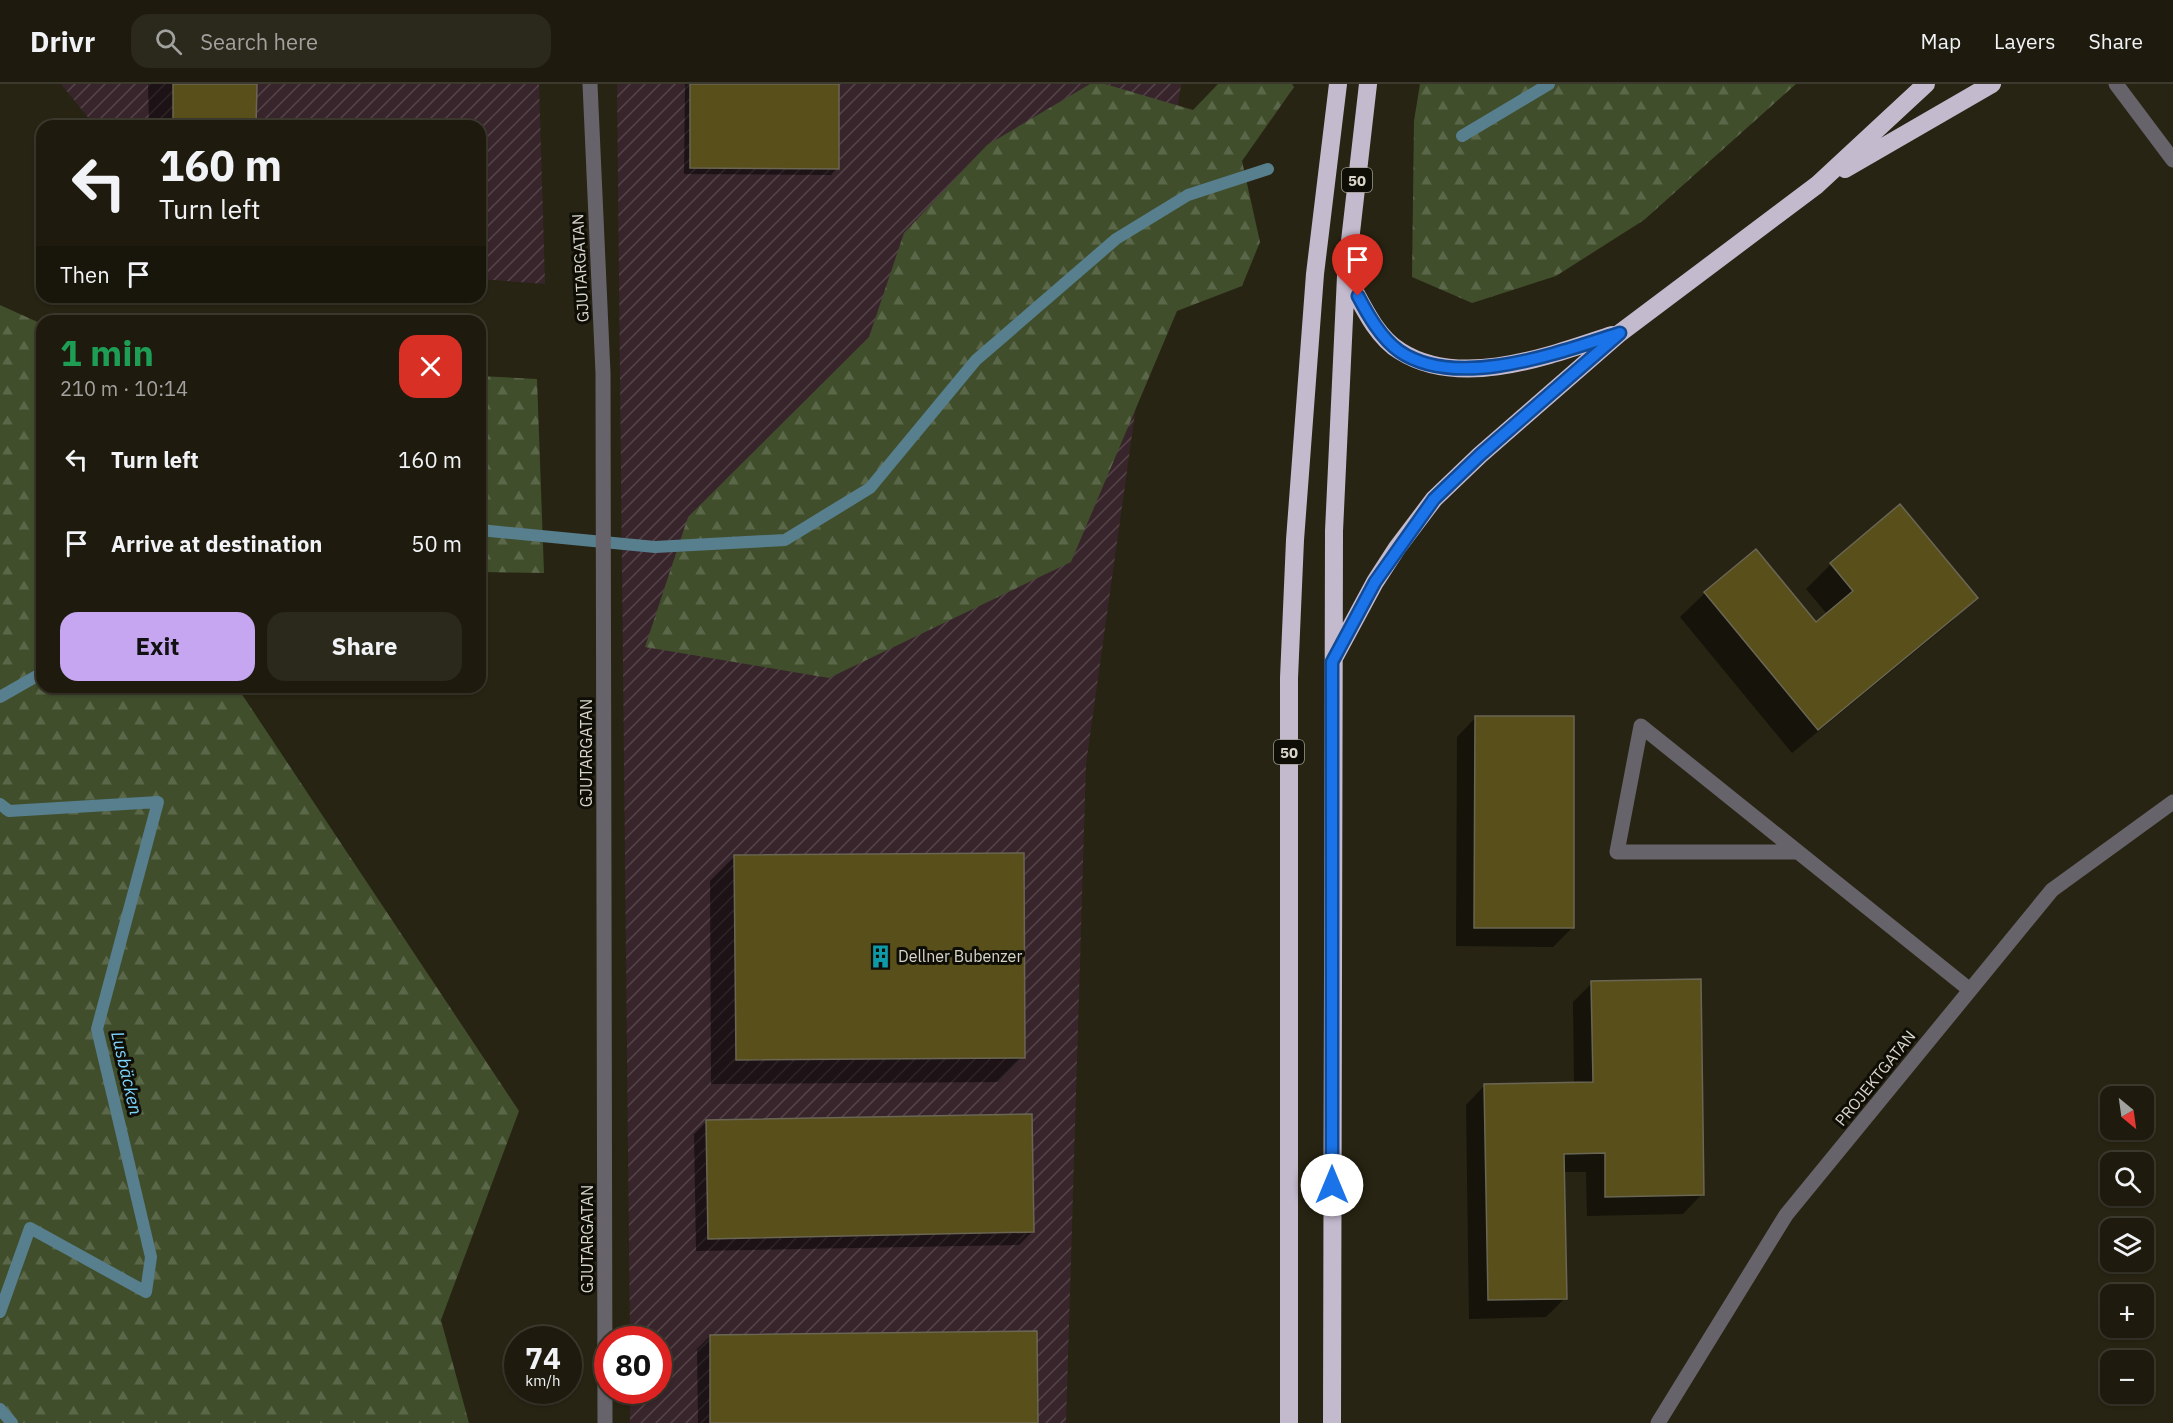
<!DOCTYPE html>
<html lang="en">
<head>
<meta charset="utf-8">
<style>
	body { margin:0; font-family:"IBM Plex Sans",sans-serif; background:#2b281c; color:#f1f3f6; height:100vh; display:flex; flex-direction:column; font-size:22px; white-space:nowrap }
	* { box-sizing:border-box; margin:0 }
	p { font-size:20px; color:#a1a19e }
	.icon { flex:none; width:33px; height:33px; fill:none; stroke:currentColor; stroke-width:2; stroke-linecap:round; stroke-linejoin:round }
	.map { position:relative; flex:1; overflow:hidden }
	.sheet { position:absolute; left:36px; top:231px; width:450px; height:378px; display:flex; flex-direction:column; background:#1e1b0e; border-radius:18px; box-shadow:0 2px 4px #0004,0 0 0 2px #3c392e }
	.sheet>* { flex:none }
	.hud { position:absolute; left:36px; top:36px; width:450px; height:183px; border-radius:18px; box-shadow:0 2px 4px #0004,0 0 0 2px #3c392e; background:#1e1b0e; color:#f1f3f6; overflow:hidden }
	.needle { width:39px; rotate:151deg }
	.buttons { position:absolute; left:2100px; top:1002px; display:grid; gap:12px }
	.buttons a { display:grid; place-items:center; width:54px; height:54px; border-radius:12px; background:#1e1b0e; box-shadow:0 2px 4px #0004,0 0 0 2px #3c392e; font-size:30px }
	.speed { position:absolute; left:504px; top:1242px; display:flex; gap:12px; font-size:30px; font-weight:700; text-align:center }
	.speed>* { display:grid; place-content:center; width:78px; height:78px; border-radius:50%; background:#1e1b0e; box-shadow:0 2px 4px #0004,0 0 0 2px #3c392e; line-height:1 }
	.speed small { font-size:15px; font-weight:400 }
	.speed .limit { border:9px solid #d22; background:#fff; color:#111 }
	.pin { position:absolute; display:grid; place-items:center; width:51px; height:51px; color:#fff; margin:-62px -26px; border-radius:50% 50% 50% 0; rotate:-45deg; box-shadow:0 0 6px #0007 }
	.pin .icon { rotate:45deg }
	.me { position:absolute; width:66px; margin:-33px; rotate:0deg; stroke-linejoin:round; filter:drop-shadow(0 0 4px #0008) }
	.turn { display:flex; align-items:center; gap:21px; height:126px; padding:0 24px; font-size:27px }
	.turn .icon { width:78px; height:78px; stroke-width:2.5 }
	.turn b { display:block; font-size:42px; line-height:51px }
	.then { display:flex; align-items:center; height:57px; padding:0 24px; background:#0003; gap:12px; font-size:22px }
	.round { display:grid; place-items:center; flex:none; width:63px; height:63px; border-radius:18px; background:#2b281c }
	.head { display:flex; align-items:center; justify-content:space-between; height:102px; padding:0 24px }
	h1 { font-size:36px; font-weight:700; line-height:45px; color:#1e9e55 }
	.primary-button { display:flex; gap:12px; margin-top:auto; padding:12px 24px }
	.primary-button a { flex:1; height:69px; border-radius:18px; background:#c6a6f0; color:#111; font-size:24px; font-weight:700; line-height:69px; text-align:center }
	.primary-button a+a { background:#2b281c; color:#f1f3f6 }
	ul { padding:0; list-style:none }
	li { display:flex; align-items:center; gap:18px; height:84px; padding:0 24px }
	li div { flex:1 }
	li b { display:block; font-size:22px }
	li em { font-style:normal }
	header { display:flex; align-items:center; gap:36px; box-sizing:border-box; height:84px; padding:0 30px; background:#1e1b0e; border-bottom:2px solid #3c392e }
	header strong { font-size:28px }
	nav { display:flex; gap:33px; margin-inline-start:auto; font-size:21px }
	.search { width:420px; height:54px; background:#2b281c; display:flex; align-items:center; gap:15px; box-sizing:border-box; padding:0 21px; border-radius:18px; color:#a1a19e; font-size:22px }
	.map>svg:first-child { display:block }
	.industrial { fill:url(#industrial-furrows) }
	.forest { fill:url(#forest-firs) }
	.shadow { fill:#0007 }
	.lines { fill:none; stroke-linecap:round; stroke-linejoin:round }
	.stream { stroke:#587f8d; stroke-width:12 }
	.building { fill:#594f1b; stroke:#6a6653; stroke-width:1.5 }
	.minor { stroke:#67636b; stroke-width:15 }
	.highway { stroke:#c4bace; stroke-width:18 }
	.route-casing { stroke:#114b97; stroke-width:15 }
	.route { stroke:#1a73e8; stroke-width:10 }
	.labels { text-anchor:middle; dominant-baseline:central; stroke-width:6; stroke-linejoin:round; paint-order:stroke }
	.shield { fill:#0f0e06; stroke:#9c9a90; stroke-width:1.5 }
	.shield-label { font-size:15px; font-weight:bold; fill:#d8d6cb }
	.street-label { font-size:16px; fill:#d8d6cb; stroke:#0f0e06 }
	.poi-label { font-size:16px; fill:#d8d6cb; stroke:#0f0e06; text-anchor:start }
	.water-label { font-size:18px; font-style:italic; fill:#7cd3fb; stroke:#0f0e06 }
</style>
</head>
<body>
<header>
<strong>Drivr</strong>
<div class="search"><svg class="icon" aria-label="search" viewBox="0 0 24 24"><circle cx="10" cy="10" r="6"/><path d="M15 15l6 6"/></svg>Search here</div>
<nav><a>Map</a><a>Layers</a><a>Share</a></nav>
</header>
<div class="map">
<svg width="2173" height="1339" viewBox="0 0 2173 1339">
	<defs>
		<pattern id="industrial-furrows" width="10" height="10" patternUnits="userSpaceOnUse" patternTransform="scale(1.5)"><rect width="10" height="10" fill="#38252b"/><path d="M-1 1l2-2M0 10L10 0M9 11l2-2" fill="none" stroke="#544448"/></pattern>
		<pattern id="forest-firs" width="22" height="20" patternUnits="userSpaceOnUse" patternTransform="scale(1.5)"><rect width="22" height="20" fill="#404e2c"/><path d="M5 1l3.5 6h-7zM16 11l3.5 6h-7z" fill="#5b6749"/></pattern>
	</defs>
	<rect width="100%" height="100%" fill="#282413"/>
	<path class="industrial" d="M61,0h478l6,200 -65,-5v-153h-385z
		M617,0h564l-95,680 -20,659h-436v-32l28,-1v-50l-28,-1z"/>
	<path class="forest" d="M1090,0h15l88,26 25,-26h74l2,3 -52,74 18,81 -18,44 -65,25 -106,251 -242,116 -184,-31 43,-130 181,-180 35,-104 83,-88z
		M1420,0h376l-152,136 -88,56 -84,27 -60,-26 2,-156z
		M0,221l42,19v363h195l282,424 -78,209 28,103h-469z
		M480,292l57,3 7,194 -64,-1z"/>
	<path class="shadow" d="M148,0h107v42h-106z
		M685,0h152v84l-6,7 -147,-1z
		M1900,422l76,91 -25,25 -159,131 -112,-136 25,-24 111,31 11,-10 -21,-25 25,-25z
		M1476,633l96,211 -19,19 -97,-1 1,-209z
		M735,772l288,201 -25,25 -287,2 -1,-203z
		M1592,899l110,211 -19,20 -96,2 -1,-44h-23l2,126 -19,19 -77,2 -3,-214 19,-20 89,-1 -1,-82z
		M707,1037l325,111 -13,13 -323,6 -2,-117z
		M710,1252l327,87h-339l-1,-74z"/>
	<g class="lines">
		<path class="stream" d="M1462,52l87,-52
			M480,446l175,17 130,-7 85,-52 106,-128 140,-121 72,-44 80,-26
			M0,613l42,-24
			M0,720l9,7 149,-9 -61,227 54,228 -5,35 -116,-64 -30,84
			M0,1325l12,14"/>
	</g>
	<path class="building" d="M173,0h84l-1,42h-83z
		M690,0h149v85l-149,-1z
		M1900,420l78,94 -160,132 -114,-138 52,-43 60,73 37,-31 -23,-28z
		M1475,632h99v212h-100z
		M1024,769l1,205 -289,2 -2,-205z
		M1701,895l3,216 -99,2v-44l-41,1 3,145 -79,1 -4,-216 109,-2 -2,-101z
		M1032,1030l2,118 -326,7 -2,-119z
		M1037,1247l1,92h-328v-88z"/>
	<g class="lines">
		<path class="minor" d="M590,0l13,289 2,1050
			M2116,0l57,76
			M1797,768h-180l24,-126 329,264
			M1658,1339l128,-208 266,-325 121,-88"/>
		<path class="highway" d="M1845,85l147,-85
			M1347,193c14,25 28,59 53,74 61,39 151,4 212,-16
			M1334,574l41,-76 22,-34 37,-49 46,-44 140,-122 197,-148 109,-101
			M1289,1339v-745l6,-138 20,-266 23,-190
			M1332,1339l2,-892 12,-255 22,-192"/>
	</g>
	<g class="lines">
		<defs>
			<path id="route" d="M1332,1101v-523l43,-80 59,-83 46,-44 140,-122c-60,19 -163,58 -221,18 -18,-13 -31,-36 -41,-55"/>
		</defs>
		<use href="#route" class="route-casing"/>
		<use href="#route" class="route"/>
	</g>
	<defs>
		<symbol id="building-bare" viewBox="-9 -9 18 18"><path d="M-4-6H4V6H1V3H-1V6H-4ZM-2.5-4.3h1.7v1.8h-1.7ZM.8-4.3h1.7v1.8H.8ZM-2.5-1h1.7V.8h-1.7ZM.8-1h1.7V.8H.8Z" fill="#0f9aa8" stroke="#0f0e06" stroke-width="2.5" paint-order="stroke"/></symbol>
	</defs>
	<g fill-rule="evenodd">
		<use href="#building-bare" x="864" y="856" width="33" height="33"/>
	</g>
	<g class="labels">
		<g class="shield">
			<rect x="1342" y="84" width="30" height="24" rx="4.5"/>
			<rect x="1274" y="656" width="30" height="24" rx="4.5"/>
		</g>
		<g class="shield-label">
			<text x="1357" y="96">50</text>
			<text x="1289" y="668">50</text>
		</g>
		<g class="street-label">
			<text transform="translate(580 184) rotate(-93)">GJUTARGATAN</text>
			<text transform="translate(586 669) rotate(-90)">GJUTARGATAN</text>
			<text transform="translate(1875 994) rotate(-51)">PROJEKTGATAN</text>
			<text transform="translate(587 1155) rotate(-90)">GJUTARGATAN</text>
		</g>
		<g class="poi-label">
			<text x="898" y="872">Dellner Bubenzer</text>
		</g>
		<g class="water-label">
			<text transform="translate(127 989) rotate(77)">Lusbäcken</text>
		</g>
	</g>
</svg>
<div class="buttons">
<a><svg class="needle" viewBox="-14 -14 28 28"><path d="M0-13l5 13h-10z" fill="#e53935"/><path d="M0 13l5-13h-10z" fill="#a1a19e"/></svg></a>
<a><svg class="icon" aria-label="search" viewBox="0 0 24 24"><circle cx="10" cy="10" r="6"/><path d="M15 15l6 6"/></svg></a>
<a><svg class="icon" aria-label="layers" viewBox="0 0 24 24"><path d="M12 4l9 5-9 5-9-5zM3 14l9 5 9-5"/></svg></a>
<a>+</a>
<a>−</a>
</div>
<div class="speed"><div>74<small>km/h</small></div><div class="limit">80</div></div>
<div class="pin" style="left:1358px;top:212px;background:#d93025"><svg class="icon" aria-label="arrive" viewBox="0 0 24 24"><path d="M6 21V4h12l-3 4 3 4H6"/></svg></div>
<svg class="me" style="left:1332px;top:1101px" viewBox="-20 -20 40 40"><circle r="19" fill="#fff"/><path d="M0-13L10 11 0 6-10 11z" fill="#1a73e8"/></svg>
<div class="hud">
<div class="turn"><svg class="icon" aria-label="left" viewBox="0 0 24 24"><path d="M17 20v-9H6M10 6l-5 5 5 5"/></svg><div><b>160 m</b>Turn left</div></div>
<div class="then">Then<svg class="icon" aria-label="arrive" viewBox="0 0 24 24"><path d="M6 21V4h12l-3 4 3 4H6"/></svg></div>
</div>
<section class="sheet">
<div class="head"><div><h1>1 min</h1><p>210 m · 10:14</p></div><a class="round" style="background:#d93025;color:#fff"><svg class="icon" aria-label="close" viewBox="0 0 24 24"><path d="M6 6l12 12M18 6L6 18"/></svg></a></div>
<ul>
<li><svg class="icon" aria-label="left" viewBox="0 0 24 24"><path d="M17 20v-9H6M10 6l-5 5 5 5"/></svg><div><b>Turn left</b></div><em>160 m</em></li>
<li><svg class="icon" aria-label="arrive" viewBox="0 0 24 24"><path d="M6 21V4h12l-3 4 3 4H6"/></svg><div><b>Arrive at destination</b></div><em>50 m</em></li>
</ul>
<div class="primary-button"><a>Exit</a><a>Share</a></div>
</section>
</div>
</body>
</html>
